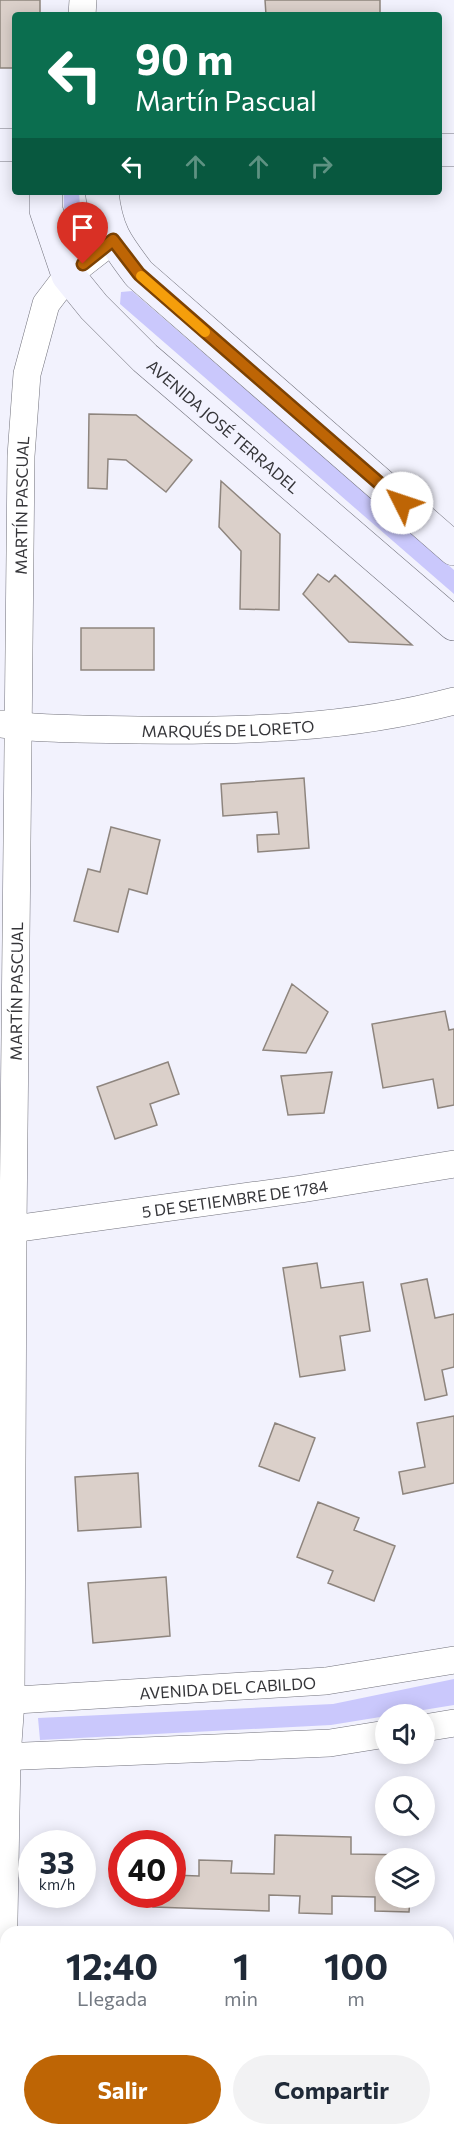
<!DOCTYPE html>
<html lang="es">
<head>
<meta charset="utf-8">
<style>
	body { margin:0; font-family:Commissioner,sans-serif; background:#f2f2f3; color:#1f2937; height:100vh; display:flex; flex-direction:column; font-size:22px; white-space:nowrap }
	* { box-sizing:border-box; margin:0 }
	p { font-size:20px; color:#747a83 }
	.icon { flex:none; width:33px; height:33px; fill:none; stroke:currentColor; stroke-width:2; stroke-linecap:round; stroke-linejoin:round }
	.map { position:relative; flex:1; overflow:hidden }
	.sheet { position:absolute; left:0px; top:1926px; width:454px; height:210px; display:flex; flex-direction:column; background:#fff; border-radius:18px 18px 0 0; box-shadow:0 3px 15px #0003 }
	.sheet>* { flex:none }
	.banner { position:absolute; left:12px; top:12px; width:430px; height:183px; border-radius:6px; box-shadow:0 3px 15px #0003; background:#0b6e4f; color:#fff; overflow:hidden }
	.tools { position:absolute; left:375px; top:1704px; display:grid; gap:12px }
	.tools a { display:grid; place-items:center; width:60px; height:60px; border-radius:50%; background:#fff; box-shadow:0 3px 15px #0003; font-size:30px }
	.speed { position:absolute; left:18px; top:1830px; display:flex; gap:12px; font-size:30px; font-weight:700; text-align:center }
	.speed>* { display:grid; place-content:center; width:78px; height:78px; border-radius:50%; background:#fff; box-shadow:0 3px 15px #0003; line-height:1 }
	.speed small { font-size:15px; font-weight:400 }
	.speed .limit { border:9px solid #d22; background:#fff; color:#111 }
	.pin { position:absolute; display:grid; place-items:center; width:51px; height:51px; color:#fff; margin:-62px -26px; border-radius:50% 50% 50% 0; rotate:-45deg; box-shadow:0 0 6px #0007 }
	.pin .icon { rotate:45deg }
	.me { position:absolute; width:66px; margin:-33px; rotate:311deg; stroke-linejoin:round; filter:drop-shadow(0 0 4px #0008) }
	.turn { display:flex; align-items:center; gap:21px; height:126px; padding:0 24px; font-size:27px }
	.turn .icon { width:78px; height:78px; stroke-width:2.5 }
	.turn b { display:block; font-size:42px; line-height:51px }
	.lanes { display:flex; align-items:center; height:57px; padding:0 24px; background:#0003; justify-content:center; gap:30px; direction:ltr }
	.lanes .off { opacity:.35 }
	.eta { display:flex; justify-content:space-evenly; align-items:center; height:102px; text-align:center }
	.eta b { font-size:36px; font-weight:700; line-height:42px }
	.primary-button { display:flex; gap:12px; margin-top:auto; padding:12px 24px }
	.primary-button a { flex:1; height:69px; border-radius:36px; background:#be6505; color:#fff; font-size:24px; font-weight:700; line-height:69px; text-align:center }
	.primary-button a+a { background:#f2f2f3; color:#1f2937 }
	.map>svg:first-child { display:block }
	.green { fill:#cac8fc }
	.building { fill:#dbd0ca; stroke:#8e857e; stroke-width:1.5 }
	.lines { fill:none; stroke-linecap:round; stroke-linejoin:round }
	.street-casing { stroke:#72727c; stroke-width:28 }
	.secondary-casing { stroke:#72727c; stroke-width:34 }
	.street { stroke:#fff; stroke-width:27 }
	.secondary { stroke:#f2f2fe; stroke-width:33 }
	.route-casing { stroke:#7c4203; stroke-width:15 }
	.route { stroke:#be6505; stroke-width:10 }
	.slow { stroke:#f59e0b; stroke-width:10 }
	.labels { text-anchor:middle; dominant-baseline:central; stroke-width:4.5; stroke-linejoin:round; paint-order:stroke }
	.street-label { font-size:16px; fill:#353539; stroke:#fff }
</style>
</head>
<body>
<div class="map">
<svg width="454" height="2136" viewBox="0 0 454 2136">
	<rect width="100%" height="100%" fill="#f2f2fd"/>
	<path class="green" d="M64,192h15l1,14 9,27 -15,6 -10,-32z
		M132,291l322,279v24l-334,-290 1,-12z
		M454,1679v26l-123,20 -291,15 -2,-22 295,-14z"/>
	<path class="building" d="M0,0h40v15h-25v53h-15z
		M265,0h115v15h-114z
		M89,414l47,1 56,45 -26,32 -40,-32 -18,-1 -1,30 -19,-1z
		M221,481l59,53 -1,76 -39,-1 1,-58 -22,-24z
		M318,574l11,8 6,-7 77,70 -63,-3 -46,-48z
		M81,628h73v42h-73z
		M304,778l5,70 -51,4 -1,-17 22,-1 -2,-22 -54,4 -2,-32z
		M111,827l49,13 -13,54 -18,-5 -11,43 -44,-11 14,-52 12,3z
		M292,984l36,28 -22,41 -43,-3z
		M445,1011l4,19 5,-1v76l-16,3 -5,-29 -50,9 -11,-64z
		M168,1062l11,32 -29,10 7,21 -42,14 -18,-52z
		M332,1072l-8,41 -36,2 -7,-39z
		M317,1263l4,25 42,-6 7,49 -30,5 5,34 -45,7 -17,-109z
		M427,1279l8,39 19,-4v53l-12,3 5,25 -22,5 -24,-116z
		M454,1416v67l-51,11 -4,-22 26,-5 -8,-44z
		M275,1423l40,15 -16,43 -40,-15z
		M138,1473l3,54 -63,4 -3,-54z
		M318,1502l41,16 -5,12 41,16 -21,55 -46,-18 5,-12 -36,-14z
		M166,1577l4,59 -77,7 -5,-60z
		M275,1835l76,2v17l60,1v3h-25v40h24l-1,14 -34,-1v-14l-43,-1v18l-33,-1 1,-17 -31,-1v16l-116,-4v-13h19v-19l27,1v-16l33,1 -1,12 43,1z
		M448,1948l2,22h4v83h-6z
		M56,2130h58v6h-26v-3l-32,-1z
		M273,2130h31l-1,6h-30z"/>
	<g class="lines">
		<defs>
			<g id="street">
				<path d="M82,15l1,-15"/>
				<path id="s1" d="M2,724c45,6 91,5 136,6 109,1 209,-1 316,-29"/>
				<path id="s2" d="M13,1229l288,-40 153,-25"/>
				<path id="s3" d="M0,1701l326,-20 128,-21"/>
				<path d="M424,1728l30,-5"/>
				<path d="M0,1757l330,-14 56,-9"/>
				<path id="s4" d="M0,2135l7,-378 4,-56 2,-472 8,-773 6,-82 19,-70 22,-29 45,-35"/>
			</g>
			<g id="secondary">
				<path d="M0,145h15"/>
				<path d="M440,150h14"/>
				<path id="s5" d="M46,192v18l22,65 26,32 51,51 309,266"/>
				<path d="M102,192c4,39 14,52 37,82l315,275"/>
			</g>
		</defs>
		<use href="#street" class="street-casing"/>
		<use href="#secondary" class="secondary-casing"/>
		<use href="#street" class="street"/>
		<use href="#secondary" class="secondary"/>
	</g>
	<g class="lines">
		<defs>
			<path id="route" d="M83,264l30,-24 26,34 263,229"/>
		</defs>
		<use href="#route" class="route-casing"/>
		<use href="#route" class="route"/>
		<path class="slow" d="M141,276l64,56"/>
	</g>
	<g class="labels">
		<g class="street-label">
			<text stroke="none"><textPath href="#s5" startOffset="304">AVENIDA JOSÉ TERRADEL</textPath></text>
			<text stroke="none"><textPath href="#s4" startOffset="1630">MARTÍN PASCUAL</textPath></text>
			<text stroke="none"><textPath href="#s1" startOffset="226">MARQUÉS DE LORETO</textPath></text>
			<text stroke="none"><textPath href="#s4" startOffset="1144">MARTÍN PASCUAL</textPath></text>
			<text stroke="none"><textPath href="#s2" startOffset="224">5 DE SETIEMBRE DE 1784</textPath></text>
			<text stroke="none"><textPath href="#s3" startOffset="228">AVENIDA DEL CABILDO</textPath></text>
		</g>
	</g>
</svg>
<div class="tools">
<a><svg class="icon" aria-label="sound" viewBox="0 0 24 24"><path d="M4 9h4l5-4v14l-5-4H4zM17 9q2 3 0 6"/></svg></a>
<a><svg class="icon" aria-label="search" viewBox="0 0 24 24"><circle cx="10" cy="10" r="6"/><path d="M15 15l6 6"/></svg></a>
<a><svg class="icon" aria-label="layers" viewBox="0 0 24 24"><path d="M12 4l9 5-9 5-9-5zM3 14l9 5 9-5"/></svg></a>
</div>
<div class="speed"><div>33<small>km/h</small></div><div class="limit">40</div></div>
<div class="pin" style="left:83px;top:264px;background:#d93025"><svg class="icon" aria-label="arrive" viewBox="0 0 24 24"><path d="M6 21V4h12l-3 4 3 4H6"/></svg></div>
<svg class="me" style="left:402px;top:503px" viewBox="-20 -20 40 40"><circle r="19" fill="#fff"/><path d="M0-13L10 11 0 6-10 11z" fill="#be6505"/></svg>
<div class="banner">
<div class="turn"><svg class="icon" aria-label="left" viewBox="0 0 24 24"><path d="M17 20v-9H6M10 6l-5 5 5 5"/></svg><div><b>90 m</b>Martín Pascual</div></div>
<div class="lanes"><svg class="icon" aria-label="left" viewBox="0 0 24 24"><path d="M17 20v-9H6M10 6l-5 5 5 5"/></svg><svg class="icon off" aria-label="ahead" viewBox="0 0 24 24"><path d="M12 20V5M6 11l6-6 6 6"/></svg><svg class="icon off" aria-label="ahead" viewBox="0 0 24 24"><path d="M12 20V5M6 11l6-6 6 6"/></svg><svg class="icon off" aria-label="right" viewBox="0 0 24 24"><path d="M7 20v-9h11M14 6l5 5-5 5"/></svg></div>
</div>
<section class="sheet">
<div class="eta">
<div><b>12:40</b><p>Llegada</p></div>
<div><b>1</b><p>min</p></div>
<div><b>100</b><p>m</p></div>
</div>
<div class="primary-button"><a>Salir</a><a>Compartir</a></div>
</section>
</div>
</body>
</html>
